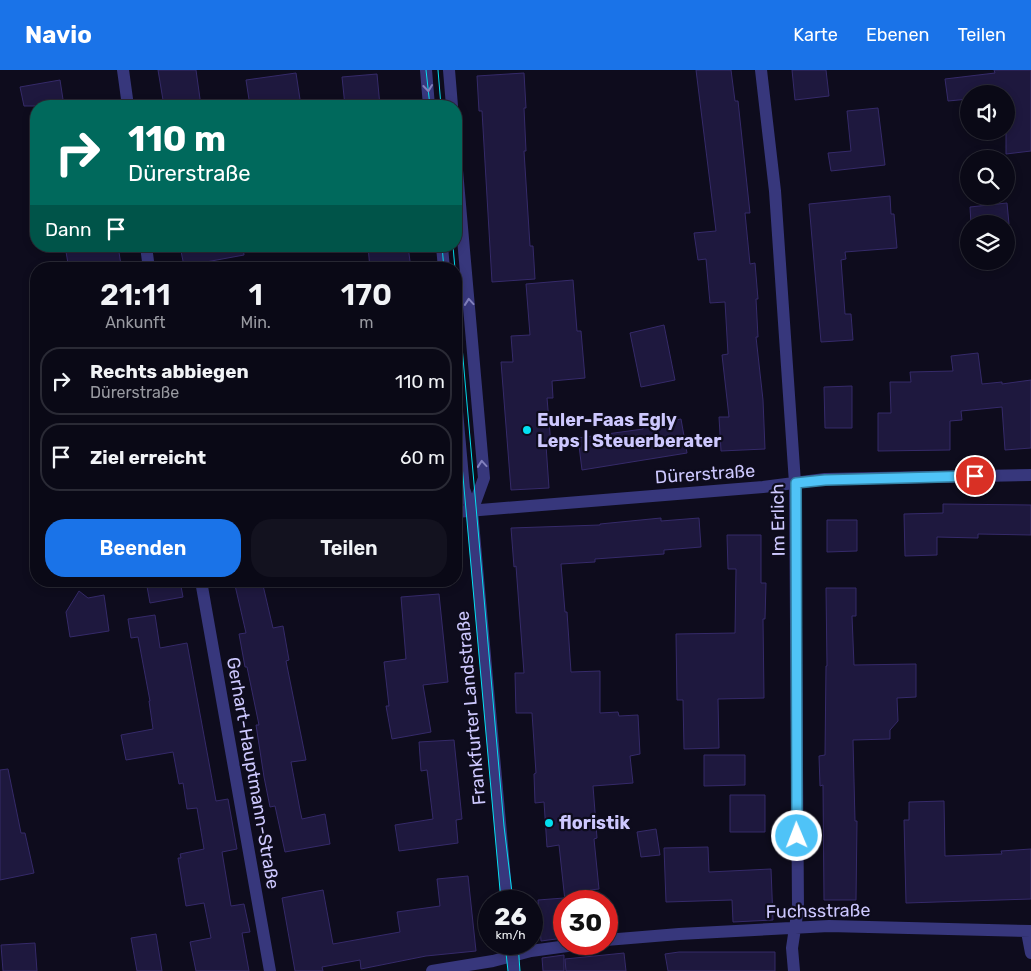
<!DOCTYPE html>
<html lang="de">
<head>
<meta charset="utf-8">
<style>
	body { margin:0; font-family:Rubik,sans-serif; background:#13121f; color:#f1f3f6; height:100vh; display:flex; flex-direction:column; font-size:19px; white-space:nowrap }
	* { box-sizing:border-box; margin:0 }
	p { font-size:16px; color:#999aa1 }
	.icon { flex:none; width:28px; height:28px; fill:none; stroke:currentColor; stroke-width:2; stroke-linecap:round; stroke-linejoin:round }
	.map { position:relative; flex:1; overflow:hidden }
	.sheet { position:absolute; left:30px; top:192px; width:432px; height:325px; display:flex; flex-direction:column; background:#0a0916; border-radius:20px; box-shadow:0 2px 8px #0003,0 0 0 1px #2a2a35 }
	.sheet>* { flex:none }
	.banner { position:absolute; left:30px; top:30px; width:432px; height:152px; border-radius:20px; box-shadow:0 2px 8px #0003,0 0 0 1px #2a2a35; background:#00695c; color:#fff; overflow:hidden }
	.tools { position:absolute; left:960px; top:15px; display:grid; gap:10px }
	.tools a { display:grid; place-items:center; width:55px; height:55px; border-radius:50%; background:#0a0916; box-shadow:0 2px 8px #0003,0 0 0 1px #2a2a35; font-size:25px }
	.speed { position:absolute; left:478px; top:820px; display:flex; gap:10px; font-size:25px; font-weight:700; text-align:center }
	.speed>* { display:grid; place-content:center; width:65px; height:65px; border-radius:50%; background:#0a0916; box-shadow:0 2px 8px #0003,0 0 0 1px #2a2a35; line-height:1 }
	.speed small { font-size:12px; font-weight:400 }
	.speed .limit { border:8px solid #d22; background:#fff; color:#111 }
	.pin { position:absolute; display:grid; place-items:center; width:42px; height:42px; color:#fff; margin:-21px; border:2px solid #fff; border-radius:50%; box-shadow:0 1px 5px #0007 }
	.me { position:absolute; width:55px; margin:-28px; rotate:359deg; stroke-linejoin:round; filter:drop-shadow(0 0 4px #0008) }
	.turn { display:flex; align-items:center; gap:18px; height:105px; padding:0 15px; font-size:22px }
	.turn .icon { width:65px; height:65px; stroke-width:2.5 }
	.turn b { display:block; font-size:35px; line-height:42px }
	.then { display:flex; align-items:center; height:48px; padding:0 15px; background:#0003; gap:10px; font-size:19px }
	.eta { display:flex; justify-content:space-evenly; align-items:center; height:85px; text-align:center }
	.eta b { font-size:30px; font-weight:600; line-height:35px }
	.cta { display:flex; gap:10px; margin-top:auto; padding:10px 15px }
	.cta a { flex:1; height:58px; border-radius:20px; background:#1a73e8; color:#fff; font-size:20px; font-weight:600; line-height:58px; text-align:center }
	.cta a+a { background:#13121f; color:#f1f3f6 }
	ul { padding:0; list-style:none }
	li { display:flex; align-items:center; gap:15px; height:68px; margin:0 10px 8px; padding:0 5px; border:2px solid #2a2a35; border-radius:20px }
	li div { flex:1 }
	li b { display:block; font-size:19px }
	li em { font-style:normal }
	header { display:flex; align-items:center; gap:30px; box-sizing:border-box; height:70px; padding:0 25px; background:#1a73e8; color:#fff }
	header strong { font-size:24px }
	nav { display:flex; gap:28px; margin-inline-start:auto; font-size:18px }
	.map>svg:first-child { display:block }
	.building { fill:#1e183e; stroke:#352a69 }
	.lines { fill:none; stroke-linecap:round; stroke-linejoin:round }
	.minor { stroke:#37377c; stroke-width:12 }
	.tertiary { stroke:#37377c; stroke-width:12 }
	.tram { stroke:#03e0f0; stroke-width:1 }
	.oneway { stroke:#8280bd }
	.route-casing { stroke:#337fa1; stroke-width:12 }
	.route { stroke:#4fc3f7; stroke-width:9 }
	.poi-dot { fill:#03e0f0; stroke:#0e0c1d; stroke-width:2 }
	.labels { text-anchor:middle; dominant-baseline:central; stroke-width:4.5; stroke-linejoin:round; paint-order:stroke }
	.poi-label { font-size:18px; font-weight:bold; fill:#cdc8fe; stroke:#0e0c1d; text-anchor:start }
	.street-label { font-size:18px; fill:#cdc8fe; stroke:#0e0c1d }
</style>
</head>
<body>
<header>
<strong>Navio</strong>
<nav><a>Karte</a><a>Ebenen</a><a>Teilen</a></nav>
</header>
<div class="map">
<svg width="1031" height="901" viewBox="0 0 1031 901">
	<rect width="100%" height="100%" fill="#0e0c1d"/>
	<path class="building" d="M158,0h38l5,36h-37z
		M696,0h35l4,31h3l12,112h-5l5,51 5,-1 3,36h-2l2,38h-2l7,63 2,49 -44,2 -2,-34h10l-7,-62 6,-1 -3,-52 -15,1 -4,-44 -8,1 -4,-27 22,-2z
		M792,0h34l3,26 -34,4z
		M994,0h37v81l-25,3v-60h-37v5l-21,2 -3,-22 50,-6z
		M296,3l5,33h-51l-4,-26z
		M524,3l2,35h-2l2,43h-2l6,95h3l2,33 -43,3 -10,-171h-3l-2,-35z
		M377,4l3,32h-35l-3,-29z
		M60,10l4,26h-40l-4,-19z
		M878,38l7,57 -54,6 -3,-18 23,-2 -4,-40z
		M890,126l1,18h3l3,34 -52,4 1,7 -5,1 4,54h6l2,26 -32,2 -12,-138z
		M1007,133l2,21h-38l-1,-17z
		M65,176h53l3,19 -8,2v2h-44z
		M180,176h63l1,9 -60,11z
		M368,176h40l3,23h-41z
		M573,210l4,51h4l4,47 -33,3 1,17h-6l4,47h-5l3,43 -38,2 -10,-128h12l-2,-26 19,-1 -4,-51z
		M664,255l11,55 -34,7 -11,-54z
		M978,283l4,31 20,-2v2l29,-4v68l-26,2 -3,-43 -41,4 1,9 -12,1v29l-72,1v-38h13l-1,-31h21l-1,-10 43,-1 -2,-15z
		M852,316v42h-27l-1,-41z
		M681,349l6,34 -105,17 -4,-32 65,-9v-3z
		M943,434l88,1v30l-53,-1v4l-41,-1v18l-32,1 -1,-42 39,-1z
		M661,448v3l38,-3 2,29 -37,3v4l-69,5v3l-34,2 4,48h2l4,60 29,-1v42l18,-1 1,4 19,-1 2,39 -10,2 3,27 -40,3 4,52 -3,1 5,50 -9,1 1,11h-26l-6,-56 -12,2 -3,-45 -9,1 -1,-29 2,-1 -4,-60h-16l-1,-40h9l-8,-107 -2,1 -3,-39 89,-3v-1z
		M827,450h30v31l-30,1z
		M727,465h34v48h5l-1,36h-2l1,79 -46,1 1,49 -35,1 -1,-49h-6l-1,-66 59,-1 1,-64h-8z
		M146,511h34l3,16 -33,6z
		M234,511h28l11,47 10,-2 6,34 -3,1 20,99 -15,2 9,48 2,9 23,-5 5,30 -45,8 -10,-46 -5,1 -6,-30 -8,-52h3l-12,-58h-2l-6,-33 7,-1z
		M826,518h30v28h-4l2,49 62,-1v33l-19,1 1,23 -8,9v9l-37,1 2,81h2l-1,79h-32l-1,-115 -3,1 -1,-30 6,-1 1,-89h1z
		M79,521l9,7 16,-3 5,36 -39,6 -4,-25z
		M439,524l9,88 -25,3 8,47 -39,7 -6,-33h3l-5,-44 22,-3 -5,-62z
		M155,545l5,33 27,-5 29,158 12,-2 9,50 -15,3 9,54 13,-2 6,28 -8,1 7,38h-53l-6,-29 21,-4 -7,-35 -18,3 -8,-48h3l-1,-4 24,-5 -7,-41 -10,1 -4,-26 -4,1 -6,-32 -47,8 -5,-25 32,-6 -4,-28h1l-12,-64 -7,1 -3,-19z
		M454,670l8,79 -6,1 2,23 -59,8 -4,-26 38,-6 -6,-49 -6,1 -2,-29z
		M704,685h41v30l-41,1z
		M8,699l13,64h4l9,40 -34,7v-110z
		M730,725h35v37h-35z
		M944,731l1,55 57,-2 -1,-3 30,-2v50l-125,4 -2,-83h5v-18z
		M656,759l4,26 -19,2 -4,-25z
		M708,777l1,25 62,-3 2,51 -40,2 -1,-22 -66,2 -2,-54z
		M468,806l8,75 -50,5 -65,13 -1,-9 -38,7 1,4h-28l-13,-73 41,-8 10,54 67,-12 -3,-20 43,-6 -3,-27z
		M564,828v40l-23,3 -3,-41z
		M156,864l6,37h-25l-6,-33z
		M35,873l2,28h-34l-2,-26z
		M679,882h96v19h-107l-3,-17z
		M624,883l2,18h-60l-1,-12z
		M564,885v16h-21l-1,-13z"/>
	<g class="lines">
		<path class="minor" d="M123,0l5,36
			M761,0l14,121 20,292 3,425 -6,40 2,23
			M146,176l3,23
			M456,442l307,-25 62,-8 206,-4
			M201,511l69,390
			M1027,862l4,21
			M606,870l73,-6 150,-8 202,5
			M432,901l61,-10 38,-10 51,-7"/>
		<path class="tertiary" d="M426,0l3,36
			M449,0l3,36
			M456,89l28,319 -12,33
			M442,176l2,23
			M456,330l8,89 8,22 35,390
			M511,874l3,27"/>
		<path class="tram" d="M426,0l4,36
			M438,0l3,36
			M442,176l2,23
			M453,176l2,23
			M456,208l48,548 9,75
			M456,328l45,503
			M505,874l3,27
			M518,874l2,27"/>
	</g>
	<defs><path id="oneway-chevron" d="M-2-3.5L2.5 0L-2 3.5" fill="none" stroke-width="1.6" stroke-linecap="round" stroke-linejoin="round" transform="scale(1.25)"/></defs>
	<g class="oneway">
		<use href="#oneway-chevron" transform="translate(428 18) rotate(84)"/>
		<use href="#oneway-chevron" transform="translate(469 232) rotate(-95)"/>
		<use href="#oneway-chevron" transform="translate(482 394) rotate(-95)"/>
	</g>
	<g class="lines">
		<defs>
			<path id="route" d="M797,766l-1,-353 29,-3 150,-4"/>
		</defs>
		<use href="#route" class="route-casing"/>
		<use href="#route" class="route"/>
	</g>
	<g class="poi-dot">
		<circle cx="527" cy="360" r="5"/>
		<circle cx="549" cy="753" r="5"/>
	</g>
	<g class="labels">
		<g class="poi-label">
			<text x="537" y="350">Euler-Faas Egly<tspan x="537" dy="21">Leps | Steuerberater</tspan></text>
			<text x="559" y="753">floristik</text>
		</g>
		<g class="street-label">
			<text transform="translate(705 404) rotate(-4)">Dürerstraße</text>
			<text transform="translate(778 450) rotate(-91)">Im Erlich</text>
			<text transform="translate(471 638) rotate(-95)">Frankfurter Landstraße</text>
			<text transform="translate(253 703) rotate(80)">Gerhart-Hauptmann-Straße</text>
			<text transform="translate(818 841) rotate(-1)">Fuchsstraße</text>
		</g>
	</g>
</svg>
<div class="tools">
<a><svg class="icon" aria-label="sound" viewBox="0 0 24 24"><path d="M4 9h4l5-4v14l-5-4H4zM17 9q2 3 0 6"/></svg></a>
<a><svg class="icon" aria-label="search" viewBox="0 0 24 24"><circle cx="10" cy="10" r="6"/><path d="M15 15l6 6"/></svg></a>
<a><svg class="icon" aria-label="layers" viewBox="0 0 24 24"><path d="M12 4l9 5-9 5-9-5zM3 14l9 5 9-5"/></svg></a>
</div>
<div class="speed"><div>26<small>km/h</small></div><div class="limit">30</div></div>
<div class="pin" style="left:975px;top:406px;background:#d93025"><svg class="icon" aria-label="arrive" viewBox="0 0 24 24"><path d="M6 21V4h12l-3 4 3 4H6"/></svg></div>
<svg class="me" style="left:797px;top:766px" viewBox="-20 -20 40 40"><circle r="17" fill="#4fc3f7" stroke="#fff" stroke-width="3"/><path d="M0-11L8 9 0 5-8 9z" fill="#fff"/></svg>
<div class="banner">
<div class="turn"><svg class="icon" aria-label="right" viewBox="0 0 24 24"><path d="M7 20v-9h11M14 6l5 5-5 5"/></svg><div><b>110 m</b>Dürerstraße</div></div>
<div class="then">Dann<svg class="icon" aria-label="arrive" viewBox="0 0 24 24"><path d="M6 21V4h12l-3 4 3 4H6"/></svg></div>
</div>
<section class="sheet">
<div class="eta">
<div><b>21:11</b><p>Ankunft</p></div>
<div><b>1</b><p>Min.</p></div>
<div><b>170</b><p>m</p></div>
</div>
<ul>
<li><svg class="icon" aria-label="right" viewBox="0 0 24 24"><path d="M7 20v-9h11M14 6l5 5-5 5"/></svg><div><b>Rechts abbiegen</b><p>Dürerstraße</p></div><em>110 m</em></li>
<li><svg class="icon" aria-label="arrive" viewBox="0 0 24 24"><path d="M6 21V4h12l-3 4 3 4H6"/></svg><div><b>Ziel erreicht</b></div><em>60 m</em></li>
</ul>
<div class="cta"><a>Beenden</a><a>Teilen</a></div>
</section>
</div>
</body>
</html>
